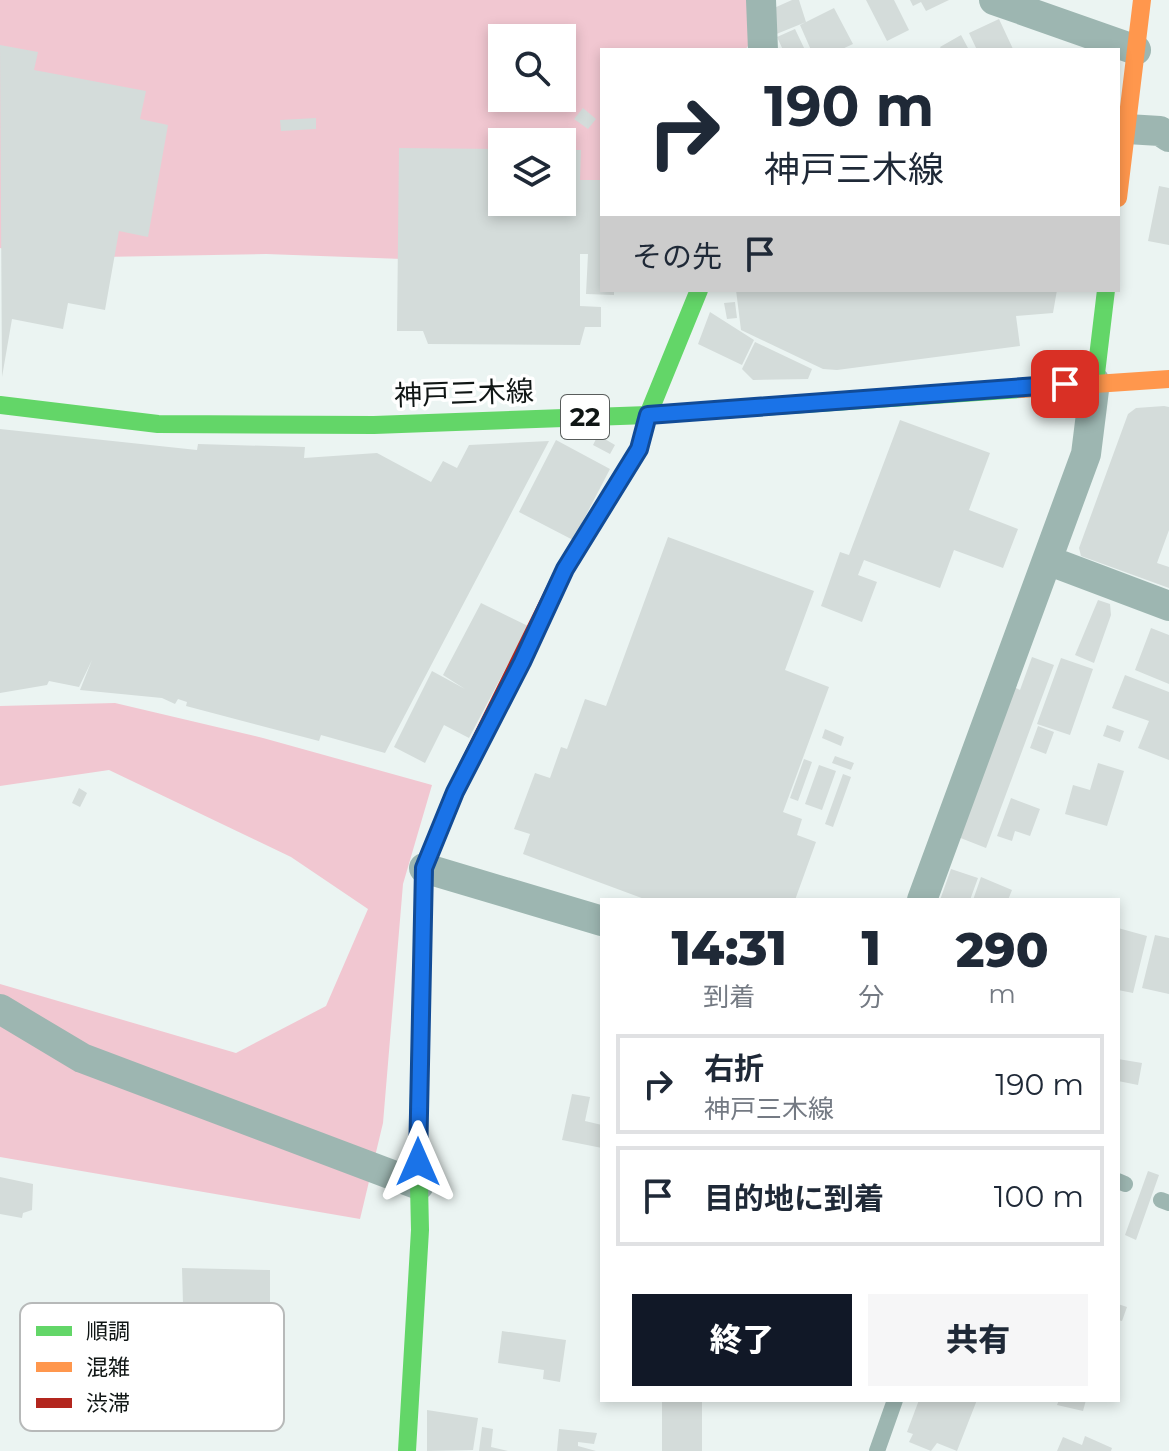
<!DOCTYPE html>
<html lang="ja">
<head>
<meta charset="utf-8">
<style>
	body { margin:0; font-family:Montserrat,"Noto Sans JP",sans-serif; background:#f6f6f7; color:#1f2937; height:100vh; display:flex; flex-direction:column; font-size:30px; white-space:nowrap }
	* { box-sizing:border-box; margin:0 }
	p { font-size:26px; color:#747a83 }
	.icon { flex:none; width:44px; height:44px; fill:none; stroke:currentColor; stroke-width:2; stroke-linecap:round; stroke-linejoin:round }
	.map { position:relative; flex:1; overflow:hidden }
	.panel { position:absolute; left:600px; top:898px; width:520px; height:504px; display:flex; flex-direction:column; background:#fff; border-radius:0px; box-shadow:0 4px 12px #0003 }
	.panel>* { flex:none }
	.banner { position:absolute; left:600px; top:48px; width:520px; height:244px; border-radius:0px; box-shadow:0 4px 12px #0003; background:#fff; color:#1f2937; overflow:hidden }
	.controls { position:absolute; left:488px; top:24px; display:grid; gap:16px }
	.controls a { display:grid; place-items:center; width:88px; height:88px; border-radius:0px; background:#fff; box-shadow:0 4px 12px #0003; font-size:40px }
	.pin { position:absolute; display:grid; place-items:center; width:68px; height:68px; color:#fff; margin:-34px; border-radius:16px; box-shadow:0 4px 12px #0006 }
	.me { position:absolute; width:88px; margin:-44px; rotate:0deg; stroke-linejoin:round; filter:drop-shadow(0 0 6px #0008) }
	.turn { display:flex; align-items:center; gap:28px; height:168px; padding:0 32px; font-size:36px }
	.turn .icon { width:104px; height:104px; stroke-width:2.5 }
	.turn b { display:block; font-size:56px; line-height:68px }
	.then { display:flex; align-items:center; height:76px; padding:0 32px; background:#0003; gap:16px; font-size:30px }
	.eta { display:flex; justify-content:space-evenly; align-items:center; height:136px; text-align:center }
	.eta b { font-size:48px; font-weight:800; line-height:56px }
	.button { display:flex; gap:16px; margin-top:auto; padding:16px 32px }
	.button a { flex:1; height:92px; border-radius:0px; background:#111827; color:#fff; font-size:32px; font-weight:800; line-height:92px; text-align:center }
	.button a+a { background:#f6f6f7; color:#1f2937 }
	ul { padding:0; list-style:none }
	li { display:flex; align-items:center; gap:24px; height:100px; margin:0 16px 12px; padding:0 16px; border:4px solid #e0e1e3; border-radius:0px }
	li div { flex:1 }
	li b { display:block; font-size:30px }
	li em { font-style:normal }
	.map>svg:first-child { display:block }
	.forest { fill:#f1c7d1; fill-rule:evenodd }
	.building { fill:#d4dcda }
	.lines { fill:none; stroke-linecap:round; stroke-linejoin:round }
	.lane { stroke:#9db6b1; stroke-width:16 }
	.street { stroke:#9db6b1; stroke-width:30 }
	.fast { stroke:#63d668; stroke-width:18 }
	.slow { stroke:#ff974d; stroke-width:18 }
	.jam { stroke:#b3261e; stroke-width:18 }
	.route-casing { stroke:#114b97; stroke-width:20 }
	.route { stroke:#1a73e8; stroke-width:14 }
	.labels { text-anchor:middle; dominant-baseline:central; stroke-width:7; stroke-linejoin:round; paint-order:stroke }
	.shield { fill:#fff; stroke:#585c5b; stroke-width:2 }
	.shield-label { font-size:26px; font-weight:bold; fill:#101615 }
	.street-label { font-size:28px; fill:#101615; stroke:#fff }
	.key { fill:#fff; stroke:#b7b9b9; stroke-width:2 }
	.key-label { font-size:22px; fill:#101615 }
</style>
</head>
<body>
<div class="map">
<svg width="1169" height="1451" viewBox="0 0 1169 1451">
	<rect width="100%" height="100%" fill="#ebf4f2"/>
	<path class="forest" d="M0,0h749l2,42 -6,8h-143v148l-172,62 -164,-6 -222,4 -44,-10zM502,38h60v60h-60zM502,142h60v60h-60z
		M115,703l148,35 169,47 -29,99 -20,239 -23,96 -360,-62v-173l236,69 90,-47 42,-97 -77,-52 -182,-87 -109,16v-80z"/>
	<path class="building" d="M792,0h7l7,22 -32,13v-27z
		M866,0h28l15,30 -22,11z
		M910,0h39l-23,11 -5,-9 -8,4z
		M834,8l19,36 -13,6h-29l-11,-25z
		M999,19l14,30 -36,1 -8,-17z
		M795,29l10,21h-22l-6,-13z
		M961,35l8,15h-27l-2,-3z
		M0,45l38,7 -4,18 112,21 -6,28 28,6 -20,112 -29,-6 -14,79 -37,-7 -5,26 -51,-10 -10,58z
		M583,108l13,11 -8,10 -14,-10z
		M316,118v11l-35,2 -1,-11z
		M399,148l103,1v53h60v-52h19l-1,30h22v110h12v5l-28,-1 2,-40h-8v52l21,1v20h-16l-5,18 -152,-1 -5,-13h-26z
		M1159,186l10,2v57l-21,-4z
		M736,290h321l-4,23 -37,3 4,30 -183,24 -14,-1 -82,-39z
		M735,302l2,16 -10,1 -3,-16z
		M710,312l44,28 -12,25 -44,-21z
		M755,342l57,27 -4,10 -55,1 -11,-11z
		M1164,406l5,1v123l-12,33 12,4v21l-88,-32 -2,-8 49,-134 8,-6z
		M900,420l90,33 -21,57 49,19 -15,39 -49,-18 -14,38 -76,-28 -6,15 19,7 -15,40 -41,-16 19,-54 9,3z
		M0,429l197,21 1,-6 107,3 -1,11 73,-5 54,29 12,-21 14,7 12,-23 80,-4 -164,312 -64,-18 -2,6 -133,-35 1,-4 -9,-3 -3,5 -13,-6 -82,-8 12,-30 -13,27 -30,-6 -2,4 -47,8z
		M598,435l17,10 -5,9 -17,-9z
		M556,440l54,29 -37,71 -54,-28z
		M668,537l146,54 -29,79 44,17 -46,125 19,7 -5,16 19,7 -21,58h-148l-124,-46 7,-20 -16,-5 21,-56 15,5 11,-31 6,2 18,-50 21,7z
		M1098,600l12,4 1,11 -17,48 -19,-8z
		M481,603l47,23 -59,112 -25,-13 -19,38 -31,-16 38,-76 33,18 -22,-14z
		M1151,628l18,7v49l-34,-14z
		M1032,657l22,8 -68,183 -28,-11 56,-150 6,3z
		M1061,658l32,11 -23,66 -33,-11z
		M1125,675l44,17v68l-31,-12 11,-27 -37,-13z
		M1107,725l17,6 -4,11 -17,-6z
		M1038,726l16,6 -8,22 -16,-6z
		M825,729l19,8 -3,9 -19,-8z
		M835,756l19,7 -3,7 -19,-7z
		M804,759l8,3 -14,39 -8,-3z
		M1098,763l26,8 -17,55 -42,-12 8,-29 17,5z
		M819,765l17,6 -14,39 -17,-6z
		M843,774l8,3 -18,50 -8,-3z
		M79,788l8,5 -7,14 -8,-4z
		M1011,798l29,11 -10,27 -15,-5 -3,10 -15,-5z
		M951,869l27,9 -8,22h-30z
		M981,877l31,13 -4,10h-35z
		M1118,928l29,8 -14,57 -15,-3z
		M1155,935l14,3v56l-27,-6z
		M1118,1059l24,4 -4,22 -20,-4z
		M572,1094l18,3 -5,24 17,4v23l-40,-8z
		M1148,1171l11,4 -23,65 -11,-5z
		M0,1177l33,7 -1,26 -9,3 -1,5 -22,-4z
		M182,1268l88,2v36l-87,-2z
		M1118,1304l9,3 -5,14 -4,-1z
		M502,1331l64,9 -6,42 -17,-3 1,-9 -46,-7z
		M662,1400h40v51h-40z
		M919,1400h58l-20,51 -20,-8 -6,8 -22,-9 4,-8 -6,-2z
		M1059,1400h27l-3,11 -26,-6z
		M427,1410l51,8 -5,32 -46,1z
		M482,1427l11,2 -2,18 17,4h-29z
		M559,1429l38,4 -3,11 -16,-2v4l18,5h-39z
		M1085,1436l27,12 -1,3h-54l6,-14 19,8z"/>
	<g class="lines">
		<path class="lane" d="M1118,1181l7,3
			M1161,1200l8,3
			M877,1451l18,-51"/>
		<path class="street" d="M761,0l2,50
			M994,0l142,50
			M1127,129l33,2 9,6
			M1047,560l122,46
			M424,868l178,53
			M922,900l164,-446 9,-72
			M0,1009l82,49 337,127"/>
		<path class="fast" d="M1095,382l11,-92
			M0,405l158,19 216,1 274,-10 373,-26
			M596,519l43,-70 9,-34 51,-125
			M407,1451l13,-221 -2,-91 6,-271 29,-72"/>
		<path class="slow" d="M1118,198l24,-198
			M1021,389l148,-10"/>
		<path class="jam" d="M453,796l112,-227 31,-50"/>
	</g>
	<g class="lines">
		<defs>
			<path id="route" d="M418,1162l6,-294 31,-76 67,-130 43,-93 74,-120 9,-34 417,-31"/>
		</defs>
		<use href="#route" class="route-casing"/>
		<use href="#route" class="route"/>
	</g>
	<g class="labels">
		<rect class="shield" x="561" y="395" width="48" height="44" rx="6"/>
		<g class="shield-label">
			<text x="585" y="417">22</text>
		</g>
		<g class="street-label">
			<text transform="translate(464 393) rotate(-2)">神戸三木線</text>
		</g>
	</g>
	<rect x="20" y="1303" width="264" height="128" rx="12" class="key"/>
	<rect x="36" y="1326" width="36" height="10" fill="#63d668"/>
	<rect x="36" y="1362" width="36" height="10" fill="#ff974d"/>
	<rect x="36" y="1398" width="36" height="10" fill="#b3261e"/>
	<g class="key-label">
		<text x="86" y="1339">順調</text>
		<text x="86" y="1375">混雑</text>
		<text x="86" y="1411">渋滞</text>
	</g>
</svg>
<div class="controls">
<a><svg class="icon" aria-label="search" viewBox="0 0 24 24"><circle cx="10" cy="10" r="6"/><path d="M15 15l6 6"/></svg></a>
<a><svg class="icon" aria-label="layers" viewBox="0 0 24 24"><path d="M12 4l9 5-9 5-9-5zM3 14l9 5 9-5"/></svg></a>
</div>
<div class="pin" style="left:1065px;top:384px;background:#d93025"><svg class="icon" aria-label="arrive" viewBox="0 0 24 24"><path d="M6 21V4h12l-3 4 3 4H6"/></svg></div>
<svg class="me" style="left:418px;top:1162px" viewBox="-20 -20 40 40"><path d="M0-17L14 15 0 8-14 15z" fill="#1a73e8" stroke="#fff" stroke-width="4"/></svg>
<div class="banner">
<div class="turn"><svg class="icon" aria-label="right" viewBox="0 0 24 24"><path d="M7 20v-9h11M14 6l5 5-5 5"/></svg><div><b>190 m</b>神戸三木線</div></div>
<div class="then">その先<svg class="icon" aria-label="arrive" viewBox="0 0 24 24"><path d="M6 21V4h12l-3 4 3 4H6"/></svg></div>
</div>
<section class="panel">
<div class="eta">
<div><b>14:31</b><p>到着</p></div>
<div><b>1</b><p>分</p></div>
<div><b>290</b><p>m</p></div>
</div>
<ul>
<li><svg class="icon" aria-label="right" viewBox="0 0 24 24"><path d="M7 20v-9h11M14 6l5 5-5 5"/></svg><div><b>右折</b><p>神戸三木線</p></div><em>190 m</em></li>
<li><svg class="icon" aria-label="arrive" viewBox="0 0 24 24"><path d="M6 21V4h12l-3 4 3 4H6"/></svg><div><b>目的地に到着</b></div><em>100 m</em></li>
</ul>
<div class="button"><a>終了</a><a>共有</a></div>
</section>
</div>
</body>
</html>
